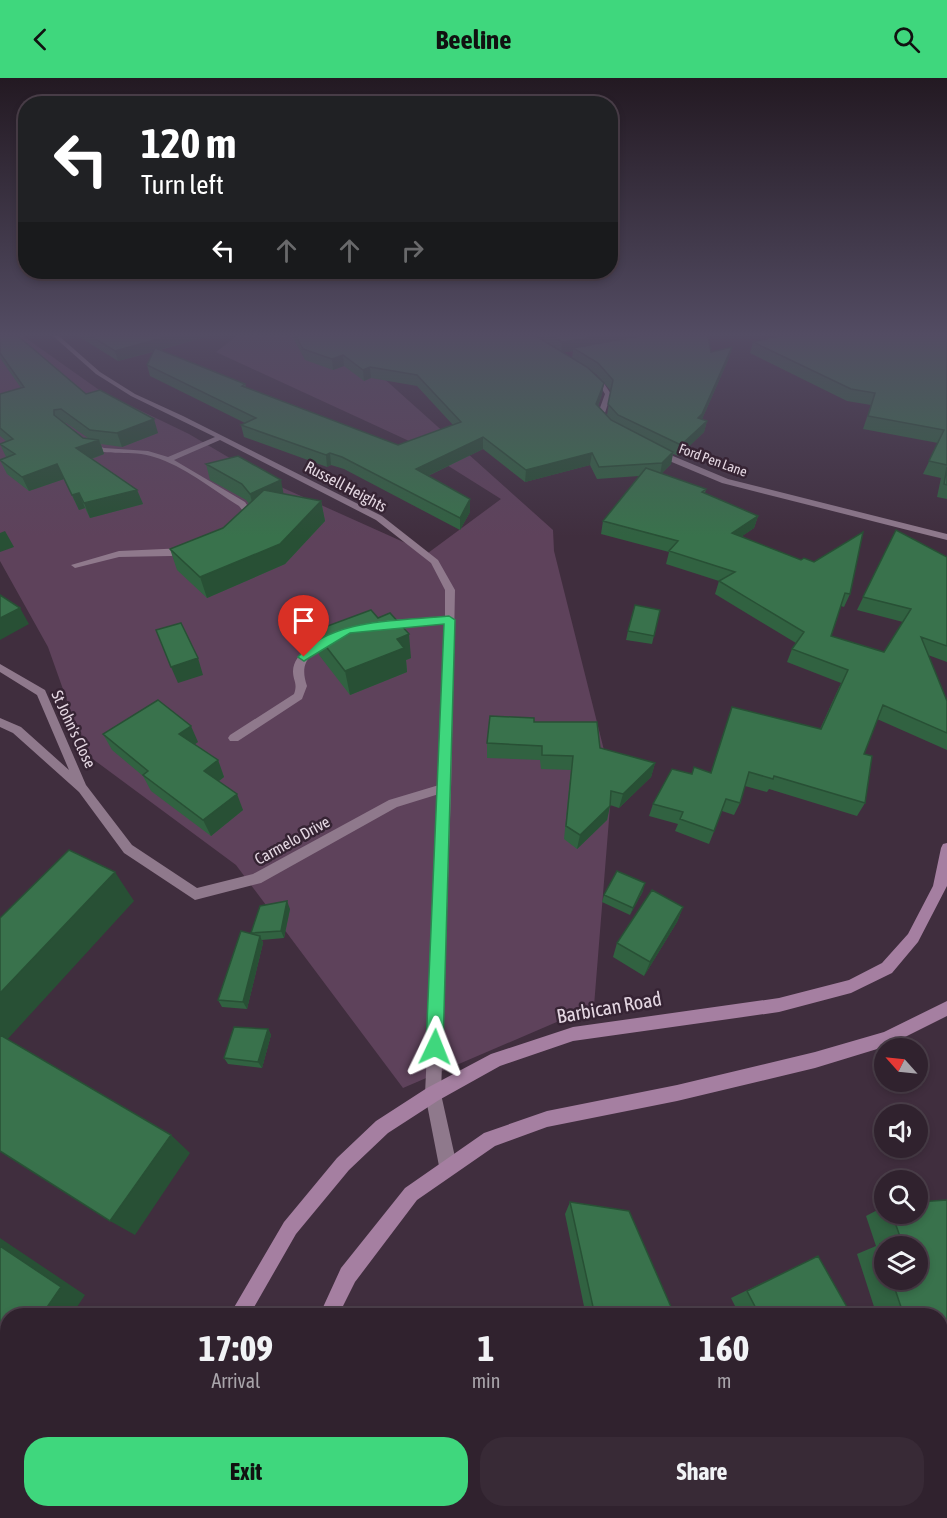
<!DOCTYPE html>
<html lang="en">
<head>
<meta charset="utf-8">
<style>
	body { margin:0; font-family:"Asap Condensed",sans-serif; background:#382a36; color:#f1f3f6; height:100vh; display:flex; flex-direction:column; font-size:22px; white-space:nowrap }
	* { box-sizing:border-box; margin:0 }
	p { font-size:20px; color:#a8a4aa }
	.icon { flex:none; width:33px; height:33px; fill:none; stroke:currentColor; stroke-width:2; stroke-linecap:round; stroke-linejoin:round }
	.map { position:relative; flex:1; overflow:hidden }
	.drawer { position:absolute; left:0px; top:1230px; width:948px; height:210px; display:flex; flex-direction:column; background:#30222e; border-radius:24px 24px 0 0; box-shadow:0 3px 9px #0003,0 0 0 2px #4b3f4a }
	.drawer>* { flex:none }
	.top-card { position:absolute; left:18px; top:18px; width:600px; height:183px; border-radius:24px; box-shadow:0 3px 9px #0003,0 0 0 2px #4b3f4a; background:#202124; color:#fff; overflow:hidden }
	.needle { width:39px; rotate:297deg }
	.buttons { position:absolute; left:874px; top:960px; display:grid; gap:12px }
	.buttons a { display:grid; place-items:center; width:54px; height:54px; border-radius:50%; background:#30222e; box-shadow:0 3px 9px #0003,0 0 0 2px #4b3f4a; font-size:30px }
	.pin { position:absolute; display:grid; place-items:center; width:51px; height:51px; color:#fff; margin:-62px -26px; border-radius:50% 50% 50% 0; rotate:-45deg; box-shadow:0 0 6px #0007 }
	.pin .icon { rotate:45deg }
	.me { position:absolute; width:66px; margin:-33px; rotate:2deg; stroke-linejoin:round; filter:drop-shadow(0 0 4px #0008) }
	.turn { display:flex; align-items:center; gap:21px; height:126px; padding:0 24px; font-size:27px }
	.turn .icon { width:78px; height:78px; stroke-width:2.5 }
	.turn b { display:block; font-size:42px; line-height:51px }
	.lanes { display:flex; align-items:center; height:57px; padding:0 24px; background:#0003; justify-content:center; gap:30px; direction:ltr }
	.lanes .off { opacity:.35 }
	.eta { display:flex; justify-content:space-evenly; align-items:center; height:102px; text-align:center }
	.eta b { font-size:36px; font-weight:700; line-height:42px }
	.primary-button { display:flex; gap:12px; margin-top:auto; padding:12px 24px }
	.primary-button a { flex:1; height:69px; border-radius:24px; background:#3fd77d; color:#111; font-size:24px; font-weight:700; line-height:69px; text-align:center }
	.primary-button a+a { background:#382a36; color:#f1f3f6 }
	header { display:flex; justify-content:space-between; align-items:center; height:78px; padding:0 24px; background:#3fd77d; color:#111; font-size:27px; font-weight:700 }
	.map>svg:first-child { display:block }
	.green { fill:#5e425b }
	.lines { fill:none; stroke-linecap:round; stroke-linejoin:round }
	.minor { fill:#8f798c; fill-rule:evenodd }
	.secondary { fill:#a57fa1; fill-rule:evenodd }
	.wall { fill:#316241; fill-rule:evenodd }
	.shaded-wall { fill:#285035 }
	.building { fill:#39724c; stroke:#285035; stroke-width:1.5 }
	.route { fill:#3fd77d; stroke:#298c51; stroke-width:1.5 }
	.labels { text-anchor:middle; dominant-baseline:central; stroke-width:5; stroke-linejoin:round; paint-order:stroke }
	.far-street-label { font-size:14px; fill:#e5d8e3; stroke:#362434 }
	.street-label { font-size:16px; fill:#e5d8e3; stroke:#362434 }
	.near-street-label { font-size:20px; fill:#e5d8e3; stroke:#362434 }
</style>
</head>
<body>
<header><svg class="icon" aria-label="back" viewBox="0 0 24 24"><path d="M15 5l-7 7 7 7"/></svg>Beeline<svg class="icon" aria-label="search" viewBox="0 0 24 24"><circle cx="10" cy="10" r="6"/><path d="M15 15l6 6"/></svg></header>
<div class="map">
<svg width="947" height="1440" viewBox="0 0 947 1440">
	<rect width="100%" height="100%" fill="#402e3e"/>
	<path class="green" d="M0,258h23l79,56 87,42 83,49 156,70 73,-54 -94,-59 -191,-88 21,-16h96l47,39 173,155 1,21 58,231 -18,224 -191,82 -167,-223 -150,-111 -38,-107 -48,-86z"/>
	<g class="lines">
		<path class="minor" d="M53,258h6l41,36 35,22 48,22 199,100 56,44 17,30 -4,198 -10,306 16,72 -3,6 -6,3 -6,-3 -3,-6 -14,-72 14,-300 -42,13 -136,76 -66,17 -71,-47 -45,-61 -66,-59 -13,-6v-9l21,9 48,43 -32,-75 -37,-23v-8l45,26 41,95 46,60 65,43 56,-14 136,-74 50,-15 5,-162 -60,5 -5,-3 5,-3 61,-5v-27l-14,-27 -55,-43 -156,-80 -46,20 71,42 6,9 -4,14 -7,-2 3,-12 -4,-5c-27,-17 -55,-40 -85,-49 -23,-8 -46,1 -69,-11v-4h3l16,6 44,3 20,6 47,-20 -84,-41 -35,-22z
			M591,297l12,7 8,12 -7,22 6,7 -1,1h-4l-8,-8 8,-22 -6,-10 -10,-6 -1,-1z
			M655,373h6l67,28 219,55v6l-225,-57 -67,-28z
			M186,470l4,3 -1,2 -18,3 -52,1 -44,11 -4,-3 48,-14z
			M330,559l3,1v4c-21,11 -35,18 -26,44l-5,13 -64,42h-8l-2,-3 2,-3 64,-41c4,-11 -1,-13 -1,-23 1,-18 22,-29 37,-34z"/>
		<path class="secondary" d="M947,765v43l-29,56 -26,31 -41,20 -72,19 -206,29 -73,25 -61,34 -51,33 -39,37 -53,64 -47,82h-20l55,-94 53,-64 39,-37 51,-33 64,-34 82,-27 206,-29 70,-18 33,-17 26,-29 25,-48 8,-38 2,-4z
			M947,923v15l-60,30 -72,22 -138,33 -130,26 -52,19 -78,54 -62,82 -17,34h-19l22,-48 64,-80 79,-55 63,-22 130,-26 138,-33 69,-20z
			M162,1432h22l-2,8h-22z
			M252,1432h22l-1,8h-22z"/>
	</g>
	<path class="wall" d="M0,258l86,58 72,39 -36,14 -21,-3 3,10 -12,5 45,31 6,14 -53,14 -5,-10 -6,2 -15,-31 -35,12 -22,-17 -7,-14v-1l6,-2 -6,-13 6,-3 -6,-5v-42l21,-6 -21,-30zM65,345h1l22,15h-5z
		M78,258h131l-49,14 85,34 1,3 152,58 55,-20 -36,-39 -46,-8 -7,3 -20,-15 -11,4 -28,-10 -13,-24h416l3,16 21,-5 -3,11 -27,61 5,2 -3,11 -25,24 -6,-2 -2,10 -10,10 45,15 -1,4 53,23 -4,12 -12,8 108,58 -6,13 -3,-1 -10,30 53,16 19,-30 -46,-12 39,-80 51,27v105l-19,-7 19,46v49l-70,-31 -13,35 1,49 -8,13 -88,-27 -2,3 -22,-6 -5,17 -6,12 -12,-4 -13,33 -34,-13 3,-7 -29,-8 4,-12 39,-30 19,-2 21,-65 88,22 21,-46 -54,-21 5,-13 4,-6 -81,-49 4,-13 -53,-17 3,-12 -68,-18 2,-13 36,-45 -42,3 -7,-14 -65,17 -42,-33 -55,27 42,36 -10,18 -116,-61 -13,-4 -4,2 -83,-30 -3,-12 4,-2 -95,-47 -3,-11 6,-13 -35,9zM573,273l-1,7 -9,-6zM590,292l6,4 15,17 -4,24 -9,-9 4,-12 2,-11z
		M773,258h171l3,1v162l-10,-2 4,-19 -18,-4 15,-31 -75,-14 8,-24 -24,-4 -97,-48 3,-11 21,-5z
		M206,386l78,30 37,7 4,20 -40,43 -78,34 -30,-28 -7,-21 53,-21 26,-24 -3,-4 -36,-20z
		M660,532l-8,34 -26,-4 2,-9z
		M314,553l97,27 -5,2 1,12 -57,23 -31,-40z
		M534,644l66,26 55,15 -4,14 -32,31 -9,-3 -3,15 -30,29 -13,-10 7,-69 -30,-1 -1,-9 -53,-2v-15z
		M103,656l95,8 -3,2 23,16 6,17 -5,4 24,29 -32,26 -60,-45 -8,-15 -31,-26z
		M643,813l-13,24 -28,-13 2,-7z
		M683,829l-6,15 -33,54 -31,-19 4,-14z
		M290,831l-6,29 -22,2 1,3 -16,66 -25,-2 -4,-7 33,-67z
		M268,951l3,6 -9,33 -34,-4 -4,-6z
		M947,1122v233h-2l-5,-13v-104h-63l-20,-62 19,-8 -10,-30 19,-10v8h33zM885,1168l33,34h-33z
		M570,1124l105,114h-89l-21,-102z
		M818,1178l34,60h-112l-9,-18z
		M628,1432h107l1,8h-106z
		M910,1432l21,4 8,4h-29z"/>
	<path class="shaded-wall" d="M169,258h40l-91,25 -3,-10z
		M602,258h54l-83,12v3l-12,2 1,-11z
		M732,269l-3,11 -30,68 -1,-8z
		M343,277l1,11 -11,4 -1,-11z
		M370,289l1,11 -7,3 -1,-11z
		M604,305l-2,11 -7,21 1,-11z
		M154,341l4,14 -36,14 -5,-14z
		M707,343l-3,11 -25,24 2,-11z
		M483,359v12l-66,32 -1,-12z
		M99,362l5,14 -22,8 -6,-14z
		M673,374l-2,12 -11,11 2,-12z
		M330,375l1,12 -4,2 -1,-12z
		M592,375l-2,12 -65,17 1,-12z
		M57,386l7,15 -35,12 -7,-14z
		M281,402l3,16 -30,14 -4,-16z
		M137,412l6,14 -53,14 -6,-15z
		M79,415l6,15 -6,2 -7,-15z
		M470,421v13l-10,18v-12z
		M321,423l4,20 -40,43 -78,34 -7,-21z
		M758,438l-4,12 -25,17 3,-12z
		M5,453l9,16 -14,5v-19z
		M20,530l9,16 -29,16v-22z
		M409,556l2,24 -5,2 1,12 -57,23 -5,-24 52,-32z
		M198,580l5,17 -25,8 -7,-16z
		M191,648l7,16 -12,8 -7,-16z
		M218,682l6,17 -13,10 -7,-16z
		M655,685l-4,14 -32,31 4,-14z
		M237,716l6,16 -32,26 -8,-16z
		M610,728l-3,14 -30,29 3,-14z
		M115,794l19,29 -130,142 -4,-2v-48z
		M645,805l-2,8 -13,24 3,-7z
		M287,823l3,8 -6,29 -3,-7z
		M683,829l-6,15 -33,54 6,-14z
		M260,858l3,7 -16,66 -4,-7z
		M268,951l3,6 -9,33 -4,-6z
		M171,1057l19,18 -55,82 -25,-14z
		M0,1160l85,57 -14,21h-30l-41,-70z
		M8,1286v44l-2,2h-6v-36z"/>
	<path class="building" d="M0,258h18l68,58 14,-4 54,29 -37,14 -27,-3 -29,-21 -7,1v5l29,23 16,2 -23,8 61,42 -53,13 -5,-10 -7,2 -15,-31 -35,13 -22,-17 15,-6 -15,-10 13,-5 -13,-11v-34l24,-7 -24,-34z
		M91,258h78l-54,15z
		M296,258h240l51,31 17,16 -8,21 15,16 62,32 -11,11 -63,4 -7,-14 -66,17 -43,-33 -67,32 54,30 -10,19 -118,-61 -12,-4 -4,2 -85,-30 15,-7 -109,-53 8,-17 90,36 -3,2 156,59 63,-23 -44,-47 -47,-8 -7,3 -20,-15 -11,4 -29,-10z
		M552,258h50l-40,6z
		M639,258h69l3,16 21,-5 -30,67 -4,4 9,3 -26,24 -63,-30 -10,-11 5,-24 -15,-17 -25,-15z
		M779,258h165l3,1v128l-18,-4 15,-31 -76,-14 7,-23 -24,-4 -98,-47z
		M238,378l43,24 -31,14 -8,-10 -36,-20z
		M947,389v18l-3,-1z
		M646,390l60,21 -4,3 56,24 -26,17 69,27 3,-2 10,4 49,-30 -13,62 -5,-1 -14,43 53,16 27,-43 -48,-12 33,-67 51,27v89l-26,-9 26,64v32l-64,-28 -19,49 8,2 -7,47 -91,-27 -1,3 -24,-7 -9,31 -14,-4 -12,32 -34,-12 3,-7 -30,-8 19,-35 20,5 2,-7 17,6 21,-66 89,22 27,-59 -56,-21 12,-17 -85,-51 16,-9 -66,-21 9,-10 -75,-20z
		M264,412l57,11 -41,43 -80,33 -30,-28 53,-21z
		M0,517l20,13 -20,10z
		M635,527l25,5 -6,26 -26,-5z
		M371,532l7,8 12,-5 19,21 -12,5 7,9 -59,23 -31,-40z
		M181,545l17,35 -27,9 -15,-37z
		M158,622l33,26 -12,8 39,26 -14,11 33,23 -34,26 -60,-45 5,-4 -45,-37z
		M490,638l44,2v4h63l3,26 55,15 -32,31 -12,-3 -1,15 -30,29 -14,-9 7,-70 -31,-1v-9l-55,-3z
		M69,772l46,22 -115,121v-75z
		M617,793l28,12 -12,25 -29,-13z
		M652,812l31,17 -33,55 -33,-19z
		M287,823l-6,30 -30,2 9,-27z
		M241,853l19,5 -17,66 -25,-2z
		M234,949l34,2 -10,33 -34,-4z
		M0,957l171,100 -61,86 -110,-70z
		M947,1122v155l-7,-17v-22h-36l-12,-36h26v-34h-33v14l-5,-16 22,-2 -10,-28h26v-12z
		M570,1124l59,9 46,105h-80z
		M0,1168l61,41 -20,29h-33v48l-8,10z
		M818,1178l34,60h-92l-13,-25z
		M638,1432h97l1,8h-97z
		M931,1436l8,4h-8z"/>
	<linearGradient id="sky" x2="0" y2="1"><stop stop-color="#231922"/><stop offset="0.56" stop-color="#534c63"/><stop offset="1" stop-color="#534c63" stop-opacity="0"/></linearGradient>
	<rect width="947" height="459" fill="url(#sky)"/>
	<path class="route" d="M449,538l6,4 -12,427 -2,6 -6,2 -6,-2 -3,-6 18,-423 -94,9 -46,28 -6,-4c34,-40 104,-36 151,-41z"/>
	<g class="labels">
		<g class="far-street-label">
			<text transform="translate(713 382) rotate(20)">Ford Pen Lane</text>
		</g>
		<g class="street-label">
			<text transform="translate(346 408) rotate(28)">Russell Heights</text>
			<text transform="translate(74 651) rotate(65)">St John's Close</text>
			<text transform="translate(292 762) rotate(-29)">Carmelo Drive</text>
		</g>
		<g class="near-street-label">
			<text transform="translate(609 929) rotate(-10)">Barbican Road</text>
		</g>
	</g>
</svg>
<div class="buttons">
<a><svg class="needle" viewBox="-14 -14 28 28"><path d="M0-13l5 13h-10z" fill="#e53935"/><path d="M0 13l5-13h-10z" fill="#a8a4aa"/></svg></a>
<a><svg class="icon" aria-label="sound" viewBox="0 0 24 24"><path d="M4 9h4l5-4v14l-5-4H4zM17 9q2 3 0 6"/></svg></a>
<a><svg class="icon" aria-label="search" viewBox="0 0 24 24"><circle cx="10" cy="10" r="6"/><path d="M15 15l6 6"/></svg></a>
<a><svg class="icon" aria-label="layers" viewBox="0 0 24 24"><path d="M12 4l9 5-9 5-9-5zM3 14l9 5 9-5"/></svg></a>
</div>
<div class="pin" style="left:304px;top:579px;background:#d93025"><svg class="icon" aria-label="arrive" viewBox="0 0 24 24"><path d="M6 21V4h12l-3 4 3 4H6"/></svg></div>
<svg class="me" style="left:435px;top:969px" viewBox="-20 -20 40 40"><path d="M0-17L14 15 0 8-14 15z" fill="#3fd77d" stroke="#fff" stroke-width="4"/></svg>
<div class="top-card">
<div class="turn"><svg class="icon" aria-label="left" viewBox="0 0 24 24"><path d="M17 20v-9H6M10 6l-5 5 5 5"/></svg><div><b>120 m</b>Turn left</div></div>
<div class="lanes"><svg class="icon" aria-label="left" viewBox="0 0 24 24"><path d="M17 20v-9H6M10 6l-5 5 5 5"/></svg><svg class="icon off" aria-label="ahead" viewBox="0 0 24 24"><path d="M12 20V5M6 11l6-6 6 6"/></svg><svg class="icon off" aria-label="ahead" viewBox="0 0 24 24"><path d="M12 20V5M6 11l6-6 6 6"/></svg><svg class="icon off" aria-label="right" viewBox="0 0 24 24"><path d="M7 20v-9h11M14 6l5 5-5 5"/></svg></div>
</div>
<section class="drawer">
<div class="eta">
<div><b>17:09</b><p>Arrival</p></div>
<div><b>1</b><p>min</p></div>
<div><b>160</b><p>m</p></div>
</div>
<div class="primary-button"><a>Exit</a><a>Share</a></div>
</section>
</div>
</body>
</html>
